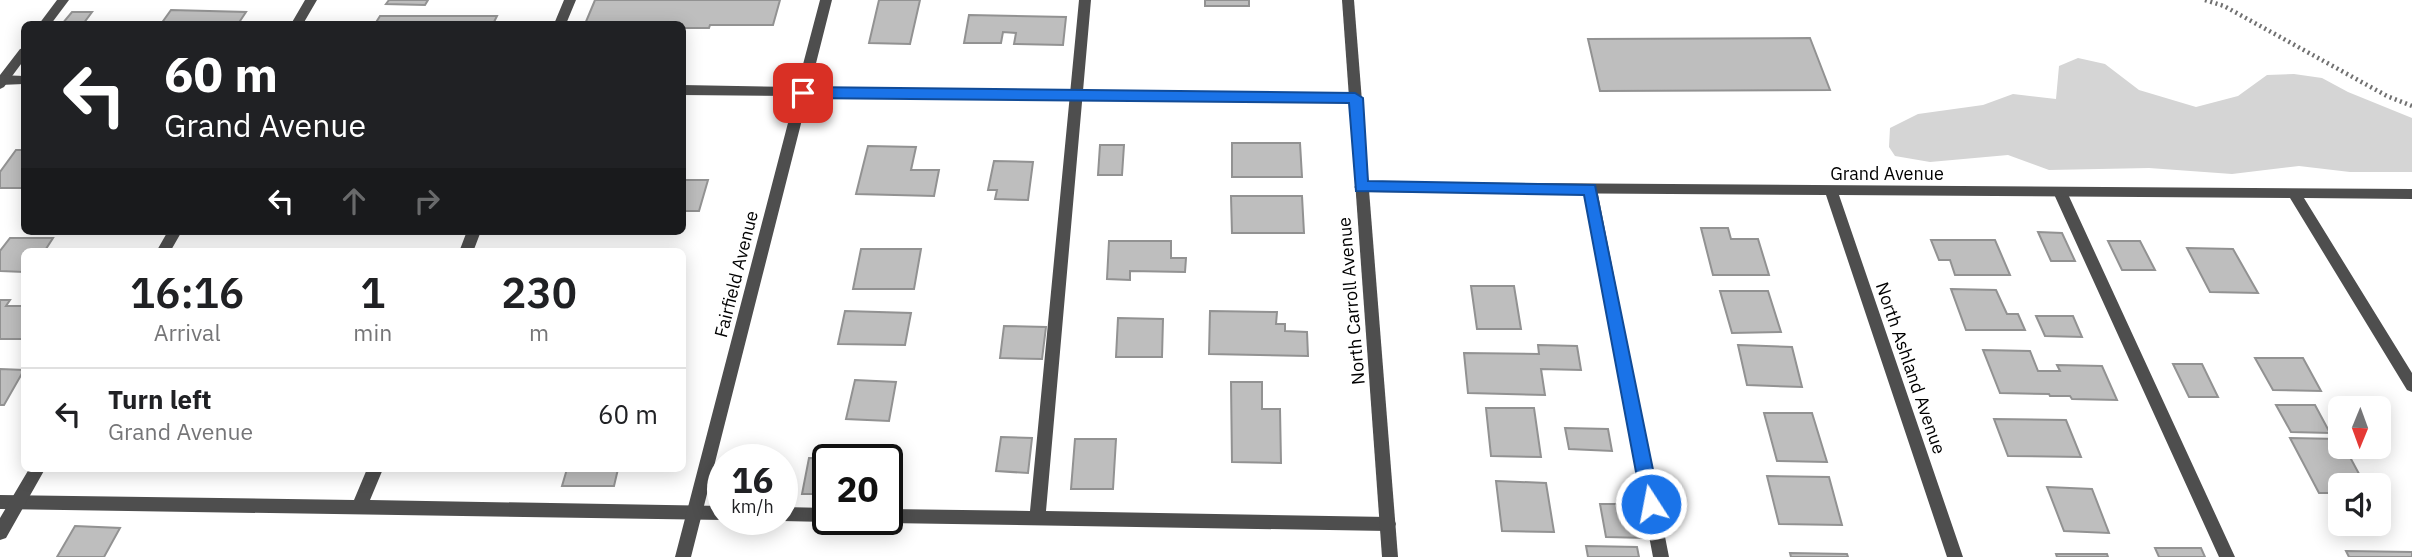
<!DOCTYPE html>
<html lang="en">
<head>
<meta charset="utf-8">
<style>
	body { margin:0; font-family:"IBM Plex Sans",sans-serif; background:#f2f2f2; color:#202124; height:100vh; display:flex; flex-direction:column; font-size:26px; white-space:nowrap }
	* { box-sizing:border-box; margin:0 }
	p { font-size:23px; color:#757577 }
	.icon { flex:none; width:38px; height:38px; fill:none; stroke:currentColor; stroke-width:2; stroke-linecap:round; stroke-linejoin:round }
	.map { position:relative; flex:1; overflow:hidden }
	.side { position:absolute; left:21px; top:248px; width:665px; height:224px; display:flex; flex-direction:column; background:#fff; border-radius:10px; box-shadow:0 4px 18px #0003 }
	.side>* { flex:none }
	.top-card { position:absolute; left:21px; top:21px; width:665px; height:214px; border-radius:10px; box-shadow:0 4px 18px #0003; background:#202124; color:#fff; overflow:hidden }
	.needle { width:46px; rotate:181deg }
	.tools { position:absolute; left:2328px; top:396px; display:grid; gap:14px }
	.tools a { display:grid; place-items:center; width:63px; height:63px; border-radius:10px; background:#fff; box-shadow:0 4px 18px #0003; font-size:35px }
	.speed { position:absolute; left:707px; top:444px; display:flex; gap:14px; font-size:35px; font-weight:700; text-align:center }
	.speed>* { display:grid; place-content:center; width:91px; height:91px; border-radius:50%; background:#fff; box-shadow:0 4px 18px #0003; line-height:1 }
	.speed small { font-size:18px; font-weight:400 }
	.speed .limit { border:4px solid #111; border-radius:10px; background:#fff; color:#111 }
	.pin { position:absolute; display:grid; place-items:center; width:60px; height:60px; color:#fff; margin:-30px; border-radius:14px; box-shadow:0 4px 10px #0006 }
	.me { position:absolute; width:77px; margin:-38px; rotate:349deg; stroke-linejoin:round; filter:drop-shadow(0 0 5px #0008) }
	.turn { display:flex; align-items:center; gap:24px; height:147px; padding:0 28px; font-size:32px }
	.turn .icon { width:91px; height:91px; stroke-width:2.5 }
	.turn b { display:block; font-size:49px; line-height:60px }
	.lanes { display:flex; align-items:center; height:66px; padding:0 28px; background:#0003; justify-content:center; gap:35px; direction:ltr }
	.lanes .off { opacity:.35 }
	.eta { display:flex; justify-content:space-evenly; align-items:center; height:119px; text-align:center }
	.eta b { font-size:42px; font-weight:600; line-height:49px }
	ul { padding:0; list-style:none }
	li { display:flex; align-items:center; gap:21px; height:91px; padding:0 28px; border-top:2px solid #e0e0e0 }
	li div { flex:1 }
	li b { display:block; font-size:26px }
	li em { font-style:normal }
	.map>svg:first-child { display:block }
	.green { fill:#d5d5d5 }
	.building { fill:#bebebe; stroke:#929292; stroke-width:2 }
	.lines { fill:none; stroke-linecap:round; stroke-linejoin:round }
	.path { stroke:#707070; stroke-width:4.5; stroke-dasharray:2 3.5; stroke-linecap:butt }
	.service { fill:#4e4e4e; fill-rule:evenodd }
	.minor { fill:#4e4e4e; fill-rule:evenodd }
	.tertiary { fill:#4e4e4e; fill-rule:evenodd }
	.route { fill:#1a73e8; stroke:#114b97; stroke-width:2 }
	.labels { text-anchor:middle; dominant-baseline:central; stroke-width:7; stroke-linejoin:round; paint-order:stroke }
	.street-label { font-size:18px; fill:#000; stroke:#fff }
</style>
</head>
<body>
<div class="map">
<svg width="2412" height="557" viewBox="0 0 2412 557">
	<rect width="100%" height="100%" fill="#fff"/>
	<path class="green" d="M2078,58l27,6 34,26 57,17 42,-11 29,-21 27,-1 28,4 26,14 64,26v54h-62l-51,-6 -67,8 -83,-6 -100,2 -41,-15 -78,7 -35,-6 -6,-9 1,-19 28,-14 65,-9 30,-11 43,5 3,-33z"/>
	<path class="building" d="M389,0h39l-3,5 -39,-1z
		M595,0h185l-7,25h-63l-1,3h-27v-4h-97z
		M879,0h41l-10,44 -41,-1z
		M1205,0h44v6h-44z
		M171,10l75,2 -8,12h-77z
		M72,12h20l-9,12h-21z
		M969,15l97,2 -3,28 -49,-1 2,-11 -13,-1 -2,11h-37z
		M380,16h117l-4,8h-118z
		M1810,38l20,52 -230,1 -12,-52z
		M1232,143h68l2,34h-70z
		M1100,145h24l-2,30h-24z
		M868,146l48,1 -5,23h28l-5,26 -78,-2z
		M16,150h8v38h-24v-16z
		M994,161l39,1 -5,38 -33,-1 2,-9h-9z
		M682,180h26l-9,31h-17z
		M1231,196h71l2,37h-72z
		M1701,228h27l3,11h27l11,36h-56z
		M2038,232l24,1 13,28h-24z
		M10,238h43l-9,14h-20v20l-24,-1v-20z
		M1931,240h64l15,35h-55l-5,-15h-11z
		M1109,241h62v17h15l-1,14 -55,-1v9l-23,-1z
		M2108,241h32l15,29h-33z
		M2187,248l46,1 25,44 -48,-1z
		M861,249h60l-7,40h-61z
		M1471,286h43l7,43h-44z
		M1951,289l45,1 11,24h11l7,16h-59z
		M1720,291h48l13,41 -49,1z
		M0,300h10l-4,6h18v33h-24z
		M845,311l66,2 -6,32 -67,-1z
		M1210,311l67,1 -1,12h9v7l22,1 1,24 -99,-2z
		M2036,316h37l9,21 -37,-1z
		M1118,318l45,1 -1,38h-46z
		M1004,326l42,1 -4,32 -42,-1z
		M1538,345l39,1 4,24 -40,-1 4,26 -77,-2 -4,-40 75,1z
		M1738,345l54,2 10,40 -55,-2z
		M1983,350l47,1 8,20h22l-3,-6 45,1 15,34 -45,-1 -2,-3h-20l-1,-2 -49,-1z
		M2255,358h48l18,33 -48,-1z
		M2173,364h29l16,33h-29z
		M0,369l24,1 -20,35h-4z
		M855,380l41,2 -7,39 -43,-2z
		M1231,382h31v27h18l1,54 -49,-1z
		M2276,405h39l15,28 -39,-1z
		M1486,408h48l7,49 -50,-1z
		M1764,413h48l15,49 -50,-1z
		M1994,419l72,1 15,37 -73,-1z
		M1565,428l43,1 4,22 -43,-2z
		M1001,437l31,1 -4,35 -32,-2z
		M2290,438l49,1 1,7h4l21,39h-25v8h-21z
		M1075,439h41l-3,50h-42z
		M809,458l64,1 -45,1v34h-26z
		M567,469h51l-4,17h-52z
		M1767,476l62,1 13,48 -63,-1z
		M1496,481l50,2 8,49 -52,-1z
		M2047,487l45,2 17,44 -45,-2z
		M1600,504h41l6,34 -41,-1z
		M75,526l45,2 -16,29h-47z
		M1586,546l51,1 2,10h-51z
		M2155,548h46l4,9h-46z
		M2346,551l66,1v5h-63z
		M1790,553l57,1 1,3h-57z
		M2056,554h51l1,3h-51z"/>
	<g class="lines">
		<path class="path" d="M2205,0l19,6 163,90 25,10"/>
		<path class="service" d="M57,0h12l-18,24h-12z
			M564,0h12l-10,24h-12z
			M1079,0h12l-45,511 342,6 6,2 2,5 -2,5 -6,2 -501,-8 -6,-2 6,-1v-11l143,2z
			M24,48v12l-20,27 -4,2v-14l20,-26z
			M1590,184l7,5 72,368h-16l-70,-368z
			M2060,187l7,5 168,365h-16l-166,-365z
			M467,231h14l-8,21h-14z
			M367,469h16l-13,31 353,6 1,14 -724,-11v-14l354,5z
			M782,507l46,1v12h6l-6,2 -46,-1 -4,-1h4z"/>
		<path class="minor" d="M305,0h12l-14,24h-12z
			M820,0h12l-22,87 545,6 6,5 -6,5 -547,-7 -117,461h-16l120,-461 -113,-1v-10l115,2z
			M0,75l24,1v8l-24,1z
			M1361,182l1051,7v10l-108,-1 108,175v19l-5,-2 -117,-192 -451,-3 124,362h-16l-121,-362 -465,-3 -7,-5z
			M168,231h14l-12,21h-14z
			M29,469h16l-39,69 -6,2v-22z"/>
		<path class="tertiary" d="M1342,0h12l44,557h-16z"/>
	</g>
	<path class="route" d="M803,87l552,6 8,5 5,83 227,4 65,319 -3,6 -6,2 -6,-2 -3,-6 -58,-309 -228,-4 -7,-88 -546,-5 -7,-5z"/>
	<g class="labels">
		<g class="street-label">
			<text x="1887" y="173">Grand Avenue</text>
			<text transform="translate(736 274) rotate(-76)">Fairfield Avenue</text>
			<text transform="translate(1351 301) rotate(-95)">North Carroll Avenue</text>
			<text transform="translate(1911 368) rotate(71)">North Ashland Avenue</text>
		</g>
	</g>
</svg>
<div class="tools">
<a><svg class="needle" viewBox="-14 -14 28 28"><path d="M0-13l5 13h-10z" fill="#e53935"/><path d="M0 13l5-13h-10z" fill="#757577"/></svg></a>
<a><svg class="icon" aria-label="sound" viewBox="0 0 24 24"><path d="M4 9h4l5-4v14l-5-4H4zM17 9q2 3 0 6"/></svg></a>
</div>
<div class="speed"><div>16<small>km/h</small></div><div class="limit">20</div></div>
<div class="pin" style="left:803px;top:93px;background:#d93025"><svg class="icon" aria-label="arrive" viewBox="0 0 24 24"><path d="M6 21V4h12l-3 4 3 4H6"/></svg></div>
<svg class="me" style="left:1651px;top:504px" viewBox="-20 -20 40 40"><circle r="17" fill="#1a73e8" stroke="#fff" stroke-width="3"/><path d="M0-11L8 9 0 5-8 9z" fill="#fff"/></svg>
<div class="top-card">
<div class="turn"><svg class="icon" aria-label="left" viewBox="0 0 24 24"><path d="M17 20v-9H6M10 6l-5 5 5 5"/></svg><div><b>60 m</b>Grand Avenue</div></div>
<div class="lanes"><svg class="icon" aria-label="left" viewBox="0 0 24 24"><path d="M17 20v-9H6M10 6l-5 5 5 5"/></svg><svg class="icon off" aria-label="ahead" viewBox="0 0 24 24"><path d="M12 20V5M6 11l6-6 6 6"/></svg><svg class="icon off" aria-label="right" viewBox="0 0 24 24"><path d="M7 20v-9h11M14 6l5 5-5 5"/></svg></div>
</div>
<section class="side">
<div class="eta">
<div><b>16:16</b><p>Arrival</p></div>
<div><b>1</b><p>min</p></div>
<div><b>230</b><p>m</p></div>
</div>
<ul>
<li><svg class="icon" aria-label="left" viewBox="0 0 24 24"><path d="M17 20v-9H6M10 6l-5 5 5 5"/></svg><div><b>Turn left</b><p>Grand Avenue</p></div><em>60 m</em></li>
</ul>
</section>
</div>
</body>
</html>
